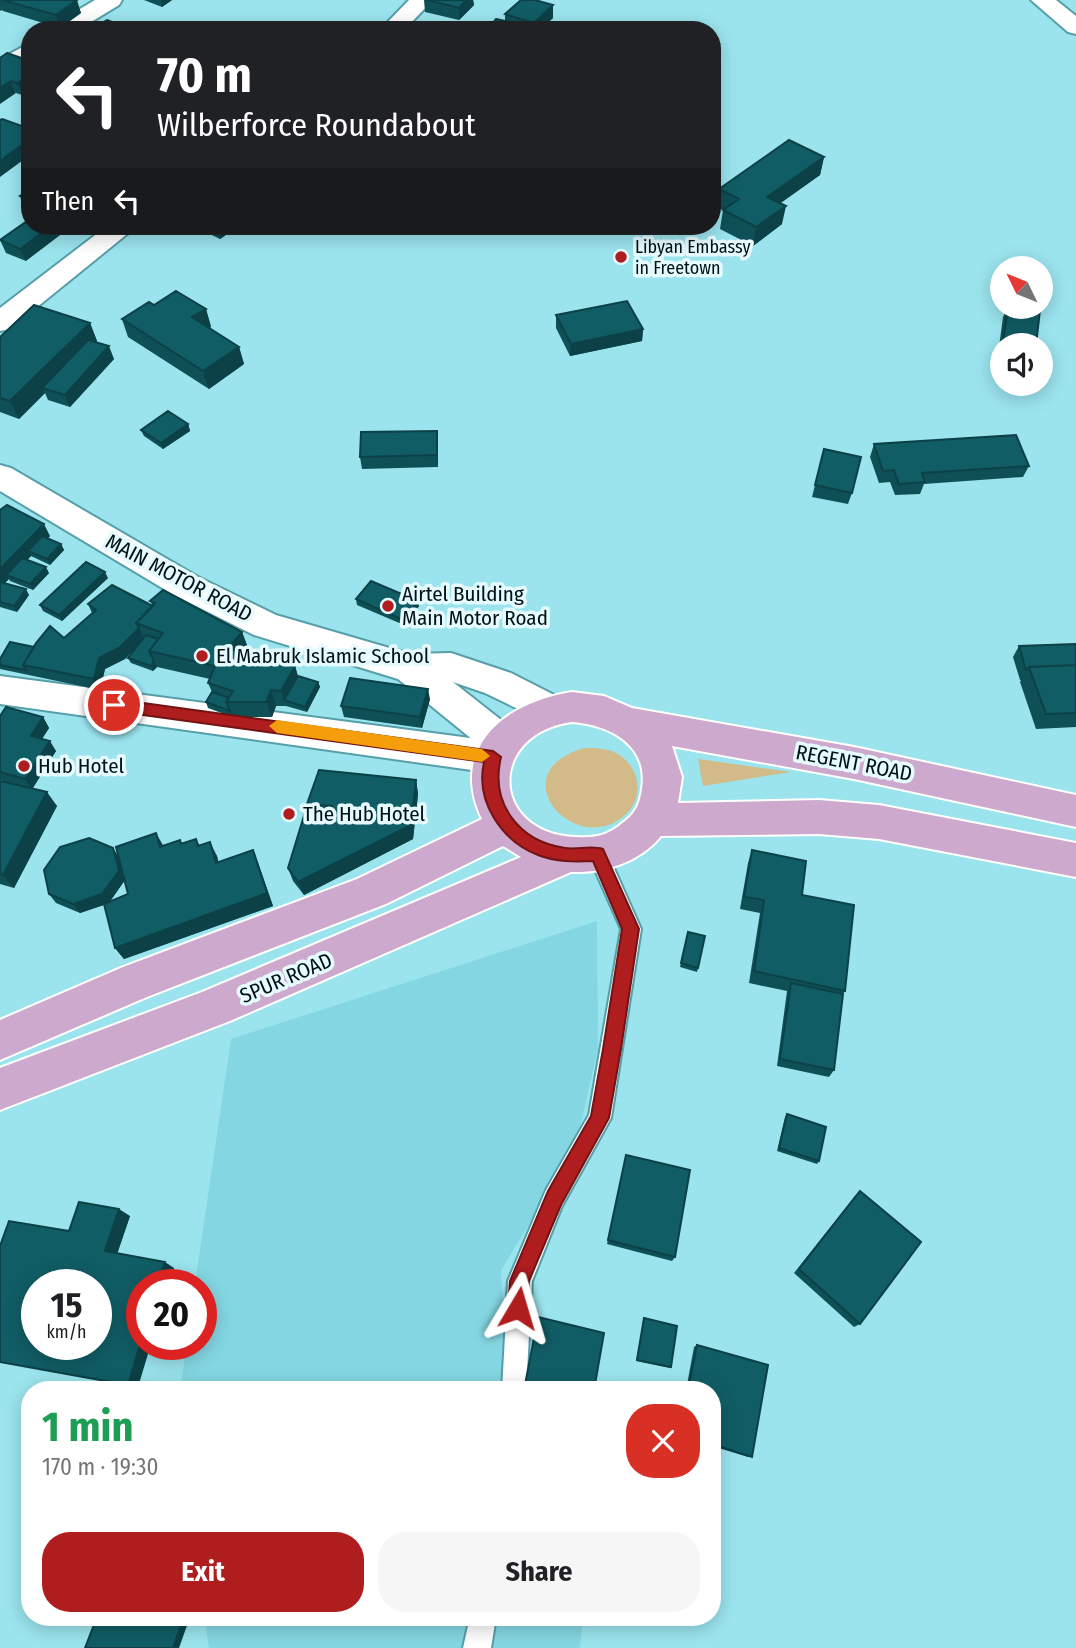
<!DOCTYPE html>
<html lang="en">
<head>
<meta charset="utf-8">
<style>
	body { margin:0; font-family:"Fira Sans Condensed",sans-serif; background:#f6f6f6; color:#202124; height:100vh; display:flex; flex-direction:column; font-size:26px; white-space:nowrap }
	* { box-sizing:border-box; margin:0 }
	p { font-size:23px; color:#757577 }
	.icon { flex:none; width:38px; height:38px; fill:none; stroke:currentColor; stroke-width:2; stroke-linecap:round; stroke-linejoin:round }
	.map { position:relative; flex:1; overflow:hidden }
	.side { position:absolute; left:21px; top:1381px; width:700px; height:245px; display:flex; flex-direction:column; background:#fff; border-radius:28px; box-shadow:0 4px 18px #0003 }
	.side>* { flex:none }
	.hud { position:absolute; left:21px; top:21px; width:700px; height:214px; border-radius:28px; box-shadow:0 4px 18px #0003; background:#202124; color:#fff; overflow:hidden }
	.needle { width:46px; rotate:313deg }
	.buttons { position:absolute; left:990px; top:256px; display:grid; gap:14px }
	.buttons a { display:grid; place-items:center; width:63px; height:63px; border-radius:50%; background:#fff; box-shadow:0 4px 18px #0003; font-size:35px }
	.speed { position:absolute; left:21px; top:1269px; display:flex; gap:14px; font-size:35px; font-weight:700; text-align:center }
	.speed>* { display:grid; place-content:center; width:91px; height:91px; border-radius:50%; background:#fff; box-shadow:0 4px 18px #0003; line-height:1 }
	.speed small { font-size:18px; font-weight:400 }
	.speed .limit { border:10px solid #d22; background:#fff; color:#111 }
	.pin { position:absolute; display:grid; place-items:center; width:60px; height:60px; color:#fff; margin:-30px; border:4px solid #fff; border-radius:50%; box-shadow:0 2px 7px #0007 }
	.me { position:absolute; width:77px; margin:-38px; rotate:7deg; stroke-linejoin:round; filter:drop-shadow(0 0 5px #0008) }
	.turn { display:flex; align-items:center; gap:24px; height:147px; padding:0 21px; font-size:32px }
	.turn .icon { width:91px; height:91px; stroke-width:2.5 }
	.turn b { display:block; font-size:49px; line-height:60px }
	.then { display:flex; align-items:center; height:66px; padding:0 21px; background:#0003; gap:14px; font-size:26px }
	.round { display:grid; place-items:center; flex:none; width:74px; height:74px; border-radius:28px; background:#f6f6f6 }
	.headline { display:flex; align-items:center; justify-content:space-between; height:119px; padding:0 21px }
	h1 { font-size:42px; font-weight:700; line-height:52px; color:#1e9e55 }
	.action { display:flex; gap:14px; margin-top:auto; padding:14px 21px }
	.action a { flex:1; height:80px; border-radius:28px; background:#af1d1f; color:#fff; font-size:28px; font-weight:700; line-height:80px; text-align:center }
	.action a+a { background:#f6f6f6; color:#202124 }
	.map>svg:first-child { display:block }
	.built { fill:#84d7e2 }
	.green { fill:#d2bb89 }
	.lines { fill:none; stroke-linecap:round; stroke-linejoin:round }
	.service-casing { stroke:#569ea8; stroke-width:4 }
	.minor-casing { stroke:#569ea8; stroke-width:4 }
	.tertiary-casing { stroke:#569ea8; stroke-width:4 }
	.secondary-casing { stroke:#569ea8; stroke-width:4 }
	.primary-casing { stroke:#fff; stroke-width:4 }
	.service { fill:#fff; fill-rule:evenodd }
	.minor { fill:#fff; fill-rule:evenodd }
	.tertiary { fill:#fff; fill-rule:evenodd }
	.secondary { fill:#fff; fill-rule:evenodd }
	.primary { fill:#cda9cd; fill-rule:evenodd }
	.wall { fill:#0f5057; fill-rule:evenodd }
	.shaded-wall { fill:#0c4147 }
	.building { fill:#115d65; stroke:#0c4147; stroke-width:2; fill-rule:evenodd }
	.route { fill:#af1d1f; stroke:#721314; stroke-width:2 }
	.slow { fill:#f59e0b }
	.poi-dot { fill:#af1d1f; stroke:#e6fbfe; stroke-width:2.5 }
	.labels { text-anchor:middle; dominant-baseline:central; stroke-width:7; stroke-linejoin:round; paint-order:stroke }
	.far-poi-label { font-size:18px; fill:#001215; stroke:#e6fbfe; text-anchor:start }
	.street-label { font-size:21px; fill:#001215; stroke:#e6fbfe }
	.poi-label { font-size:21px; fill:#001215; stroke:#e6fbfe; text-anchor:start }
</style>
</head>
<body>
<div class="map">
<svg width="1076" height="1648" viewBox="0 0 1076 1648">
	<rect width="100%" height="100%" fill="#9be4ee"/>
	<path class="built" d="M597,921l1,127 -23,102 -74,120 6,119 -327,1 7,-46h14v-60h-6l36,-245z
		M205,1617h378l-3,31h-371z"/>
	<path class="green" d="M584,748c11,0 22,0 32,5 21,11 30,40 12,59 -48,51 -132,-38 -44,-64z
		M698,759l93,13 -88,14z"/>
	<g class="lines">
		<defs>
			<path id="service" d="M598,845l7,3 36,81 -30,189 -49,88 -30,75 -6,109h-24l6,-109 38,-91 43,-75 32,-186 -33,-75 3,-6z
				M470,1617h26l-5,31h-28z"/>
			<path id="minor" d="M95,0h27l-3,5 -41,25h-28l3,-5z
				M409,0h24l-29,30h-24z
				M1031,0h25l20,16v18l-8,-2z
				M30,43v17l-30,16v-17z
				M107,226h30l-127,103 -10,2v-23z"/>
			<path id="tertiary" d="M0,676l493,65 13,5 6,11 -6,11 -13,5 -493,-69z"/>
			<path id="secondary" d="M0,465l11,3 187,109 78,38 134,39 41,-1 60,20 53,27 5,10 -5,10 -13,5 -66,-32 -32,-11 62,49 5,11 -5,11 -13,4 -13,-4 -91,-74 -144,-44 -80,-40 -174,-104z"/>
			<path id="primary" d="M572,692l32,4 28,12 222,39 222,48v32l-222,-48 -182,-33 10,31 -4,26 141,-3 60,5 197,38v34l-197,-38 -60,-5 -158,2c-22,27 -57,37 -90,36l-341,149 -230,89v-42l202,-76 319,-135 -18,-11 -117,58 -239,93 -147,63v-40l123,-53 234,-88 125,-60c-34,-72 24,-117 90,-127zM572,722c38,3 77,23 70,67 -2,14 -6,24 -17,32 -16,14 -27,17 -49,16 -86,-3 -90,-103 -4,-115z"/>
		</defs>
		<use href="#service" class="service-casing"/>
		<use href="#minor" class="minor-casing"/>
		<use href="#tertiary" class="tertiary-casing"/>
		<use href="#secondary" class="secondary-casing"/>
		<use href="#primary" class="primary-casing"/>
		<use href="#service" class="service"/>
		<use href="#minor" class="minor"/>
		<use href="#tertiary" class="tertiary"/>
		<use href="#secondary" class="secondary"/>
		<use href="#primary" class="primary"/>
	</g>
	<path class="wall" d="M0,0h75l6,13 -21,15 -57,-17 -1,-1 -2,1z
		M144,0h28l-10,7z
		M424,0h49l1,5 -15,15 -34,-8z
		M505,14l48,4 -13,12h-53l18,-9z
		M0,58l30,3 -8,34 -6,-2z
		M824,157l-4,18 -40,28 2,21 -29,22 -33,-17 3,-19 -7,-3 3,-18z
		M30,190v16l-8,-3 -2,-7z
		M30,219l-4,42 -20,-8 -6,-13z
		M193,226h46l-19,13z
		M154,305l52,4 5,18 -2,1 30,19 5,17 -35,25 -81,-52 -6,-18z
		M1008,306l-5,39v18l-6,-1 6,-45z
		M556,315l87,14 -1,12 -72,15 -14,-28z
		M90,323l7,18 -1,1 18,17 -44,48 -22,-7 -3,-7 -26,26 -19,-7v-75z
		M188,424l2,7 -27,18 -19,-13 -3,-6z
		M438,443v24l-76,2 -2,-12z
		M874,444l155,22 -6,11 -99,7 -4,10 -25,1 -5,-13 -11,1 -9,-26z
		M824,449l28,44 -4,11 -36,-7z
		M0,510l50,26 -3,3 14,5 3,6 -14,15 -19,-9 -4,4 22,13 -16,17 -23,-9 -1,-2 -5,4 25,12 -12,17 -17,-5z
		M108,578l-46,43 -19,-10 -3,-6z
		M356,599l63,7 -15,19 -47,-20z
		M150,601l92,31 6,16 -4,4 51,14 3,10 20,6 2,5 -13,25 -21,-6h-10l-4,11h-40l-24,-9 -2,-6 6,-10 -4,-9 2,-4 -53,-12 -4,4 -22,-8 -3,-5 8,-10 -11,11 -20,10 -5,21 -100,-21v-10l34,-12 30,-9 28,-25 -4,-9 65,2z
		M1076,644v83l-40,2 -16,-47 1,-2h-1l-7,-23 6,-11z
		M430,699l-8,29 -78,-11 -3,-11z
		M0,716l43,1 6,11 -7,11 14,12 -23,37 24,18 -43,82 -14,-4v-103l15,4 -15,-5z
		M416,780l2,14 -5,45 -109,56 -11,-14 -5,-13 21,-59 -2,-5z
		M196,839l4,7 17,10 1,6 40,1 15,43 -149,53 -9,-11 -11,-43 -24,8 -24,-10 -7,-9 69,-39 45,-10 17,-5 1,3zM125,880l3,14 -18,7z
		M752,850l50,45 43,96 -2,3 -9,76 -5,7 -52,-11 10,-75 -38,-8 11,-70 -20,-4 8,-46z
		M688,932l17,4 -8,36 -17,-5z
		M787,1114l32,47 -2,3 -40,-13 8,-34z
		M626,1155l49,102 -3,4 -65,-17z
		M860,1191v133l-6,3 -60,-54 61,-77z
		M130,1216l-13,38 57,14 -5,16h-27l-4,103 -138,-25v-116l69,-15z
		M644,1318l27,49 -1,1 -34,-7z
		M697,1345l55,112h-4l-36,-11v-56h-26l8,-43z"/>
	<path class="shaded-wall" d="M77,0l4,13 -21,15 -4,-13z
		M161,0h11l-10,7z
		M466,0h7l1,5 -15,15v-12z
		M553,5v13l-13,12h-6v-7z
		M30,74v16l-8,5 -4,-12z
		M11,81l5,12 -16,11v-16z
		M30,139v16l-30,22v-16z
		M824,157l-4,18 -56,40 3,-18z
		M786,206l-4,18 -29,22 3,-19z
		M51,226h21l-46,35 -6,-12z
		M218,226h21l-19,13 -4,-12z
		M206,309l5,18 -13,8 -6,-18z
		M90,323l7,18 -49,49 -6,-2 3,5 -26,26 -9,-18z
		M643,329l-1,12 -72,15 1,-12z
		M109,346l5,13 -44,48 -5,-12z
		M239,347l5,17 -35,25 -6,-18z
		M188,424l2,7 -27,18 -2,-6z
		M437,431l1,12v24l-1,-12z
		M44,524l6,12 -17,17 -5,-2 3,5 -20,21 -5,-2 3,4 -6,6 -3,-6v-10z
		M61,544l3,6 -14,15 -3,-6z
		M46,567l3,6 -16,17 -3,-6z
		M105,572l3,6 -46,43 -3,-6z
		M26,589l3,6 -12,17 -3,-6z
		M418,601l1,5 -15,19 -1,-5z
		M139,628l5,11 -19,20 -20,10 -5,21 -6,-11 5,-21z
		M242,632l6,16 -14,16 -6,-16z
		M154,661l3,6 -4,4 -2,-5z
		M295,666l4,15 -15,19 -3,-9z
		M318,682l2,5 -13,25 -2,-5z
		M428,689l2,10 -8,29 -2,-11z
		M271,690l5,16 -4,11 -6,-15z
		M43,717l6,11 -12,18 -6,-10z
		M50,741l6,10 -24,38 -7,-10z
		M416,780l2,14 -5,45 -109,56 -6,-13z
		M47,792l10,14 -43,82 -11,-13z
		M156,833l8,14h-4z
		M210,842l7,14 5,20 -6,-13z
		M113,848l6,9 6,23 -16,23 -29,10 -7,-9z
		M253,850l5,13 15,43 -149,53 -9,-11z
		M119,1209l11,7 -14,41 -11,-6z
		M165,1262l9,6 -5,16h-11z
		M142,1338v6h9l-13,43 -10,-2z
		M184,1617h6l-11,31h-6z"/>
	<path class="building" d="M2,0h75l-21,15z
		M427,0h39l-7,8z
		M521,0h14l18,5 -19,18 -29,-9z
		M496,19l32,7 -3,4h-38z
		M107,20l19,8 -3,2h-33z
		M186,23l9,3 -7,4h-10l-2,-2z
		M7,53l23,8v13l-12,9 -7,-2 -11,7v-30z
		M2,119l28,10v10l-30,22v-41z
		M789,140l35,17 -57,40 19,9 -30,21 -33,-17 16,-11 -20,-10z
		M30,190v11l-10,-5z
		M30,219v7h21l-31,23 -20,-9z
		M176,291l30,18 -14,8 47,30 -36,24 -81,-52 27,-17 5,3z
		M627,301l16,28 -72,15 -15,-29z
		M34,305l56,18 -80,78 -10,-3v-61z
		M1008,306h9l23,4 -4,35h-33v5h-1z
		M88,340l21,6 -44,49 -23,-7z
		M168,411l20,13 -27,19 -20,-13z
		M437,431v24l-77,2 1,-25z
		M1016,435l13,31 -107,7 3,9 -26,2 -5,-14 -11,1 -9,-27z
		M824,449l37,8 -9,36 -37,-8z
		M7,505l37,19 -44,45v-59z
		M42,536l19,8 -14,15 -19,-8z
		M22,558l24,9 -16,17 -24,-9z
		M86,562l19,10 -46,43 -19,-10z
		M371,581l47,20 -15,19 -47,-21z
		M0,582l26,7 -12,17 -14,-4z
		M112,585l41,21 -17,17 3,5 -20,20 -20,10 -5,21 -71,-14 13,-22 14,-17 14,12 32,-28 -8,-6z
		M163,590l79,42 -14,16 67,18 -14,25 -10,-1 -5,12h-40l7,-11 -25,-8 7,-17 -66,-15 14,-18 -27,-10 19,-20 -5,-2z
		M146,635l12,4 -9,12 5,10 -3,5 -23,-8z
		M10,642l24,5 -11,18 3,5 -26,-5v-6z
		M1076,644v21l-47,2 -2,3h-1l-7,-24z
		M1076,665v48l-30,1 -17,-47z
		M298,676l20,6 -13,25 -21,-7z
		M350,678l78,11 -8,28 -79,-11z
		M212,692l17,6 -3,4 4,9 -24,-9z
		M6,707l37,10 -12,19 19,5 -25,38 -25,-7v-56z
		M319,770l97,10 -5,45 -113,57 -10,-14 18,-59 25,2 1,-5 -25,-2z
		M0,781l47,11 -44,83 -3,-1z
		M156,833l4,14 20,-7 1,4 15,-5 2,7 12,-4 6,21 37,-13 14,43 -152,55 -11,-44 24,-10 -12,-47z
		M89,838l24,10 6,23 -17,23 -29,10 -24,-10 -5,-24 16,-23z
		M752,850l54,11 -4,34 52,10 -9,86 -91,-20 10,-71 -20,-3z
		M688,932l17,4 -7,32 -17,-5z
		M791,983l52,11 -9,76 -54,-11z
		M787,1114l39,13 -7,34 -40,-13z
		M626,1155l64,15 -15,87 -67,-17z
		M860,1191l61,51 -61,82 -61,-55z
		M79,1202l40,7 -14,42 60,11 -7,22h-16v54l-14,47 -128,-23v-116l9,-25 60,10zM37,1284h59v60h-59z
		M538,1317l66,16 -10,57h-70z
		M644,1318l33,8 -6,41 -34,-7z
		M697,1345l71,20 -16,92 -40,-13v-54h-24z
		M97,1617h87l-11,31h-88z"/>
	<path class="route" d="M114,699l379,52 8,6c-11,46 17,84 64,91 13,2 26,-3 38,1l36,80 -18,120 -12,69 -48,87 -32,76 -4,34 -7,3 -7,-3 -3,-7 2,-27 38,-90 43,-75 12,-67 19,-120 -29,-68c-19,1 -37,1 -55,-6 -36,-14 -63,-53 -54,-93l-370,-51 -8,-6z"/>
	<path class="slow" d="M277,720l205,29 8,7 -8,6 -205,-29 -8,-7z"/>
	<g class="poi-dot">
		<circle cx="621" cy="257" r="7"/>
		<circle cx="388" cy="606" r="7"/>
		<circle cx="202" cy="656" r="7"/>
		<circle cx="24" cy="766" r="7"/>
		<circle cx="289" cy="814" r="7"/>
	</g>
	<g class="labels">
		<g class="far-poi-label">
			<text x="635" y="247">Libyan Embassy<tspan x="635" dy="21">in Freetown</tspan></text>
		</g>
		<g class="street-label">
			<text transform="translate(179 578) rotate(28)">MAIN MOTOR ROAD</text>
			<text transform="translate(854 763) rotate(11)">REGENT ROAD</text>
			<text transform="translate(286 978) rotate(-23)">SPUR ROAD</text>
		</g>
		<g class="poi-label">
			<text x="402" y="594">Airtel Building<tspan x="402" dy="24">Main Motor Road</tspan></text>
			<text x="216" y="656">El Mabruk Islamic School</text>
			<text x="38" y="766">Hub Hotel</text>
			<text x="303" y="814">The Hub Hotel</text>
		</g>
	</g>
</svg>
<div class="buttons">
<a><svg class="needle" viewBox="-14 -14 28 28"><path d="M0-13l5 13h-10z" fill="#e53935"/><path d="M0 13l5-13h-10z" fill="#757577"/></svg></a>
<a><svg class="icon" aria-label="sound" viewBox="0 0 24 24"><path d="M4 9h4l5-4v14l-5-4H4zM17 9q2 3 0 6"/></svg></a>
</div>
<div class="speed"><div>15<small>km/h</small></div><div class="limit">20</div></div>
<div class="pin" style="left:114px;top:705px;background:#d93025"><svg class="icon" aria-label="arrive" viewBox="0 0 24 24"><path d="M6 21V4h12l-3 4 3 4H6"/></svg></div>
<svg class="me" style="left:518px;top:1308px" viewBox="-20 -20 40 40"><path d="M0-17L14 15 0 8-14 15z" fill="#af1d1f" stroke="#fff" stroke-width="4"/></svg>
<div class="hud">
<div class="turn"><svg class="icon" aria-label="left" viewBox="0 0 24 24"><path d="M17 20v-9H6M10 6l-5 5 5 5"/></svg><div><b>70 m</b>Wilberforce Roundabout</div></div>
<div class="then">Then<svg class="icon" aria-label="left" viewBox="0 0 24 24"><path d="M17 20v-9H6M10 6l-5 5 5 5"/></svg></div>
</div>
<section class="side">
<div class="headline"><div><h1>1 min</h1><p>170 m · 19:30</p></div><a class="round" style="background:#d93025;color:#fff"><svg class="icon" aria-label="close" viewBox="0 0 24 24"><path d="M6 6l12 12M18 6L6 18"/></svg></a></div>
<div class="action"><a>Exit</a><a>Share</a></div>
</section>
</div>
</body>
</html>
